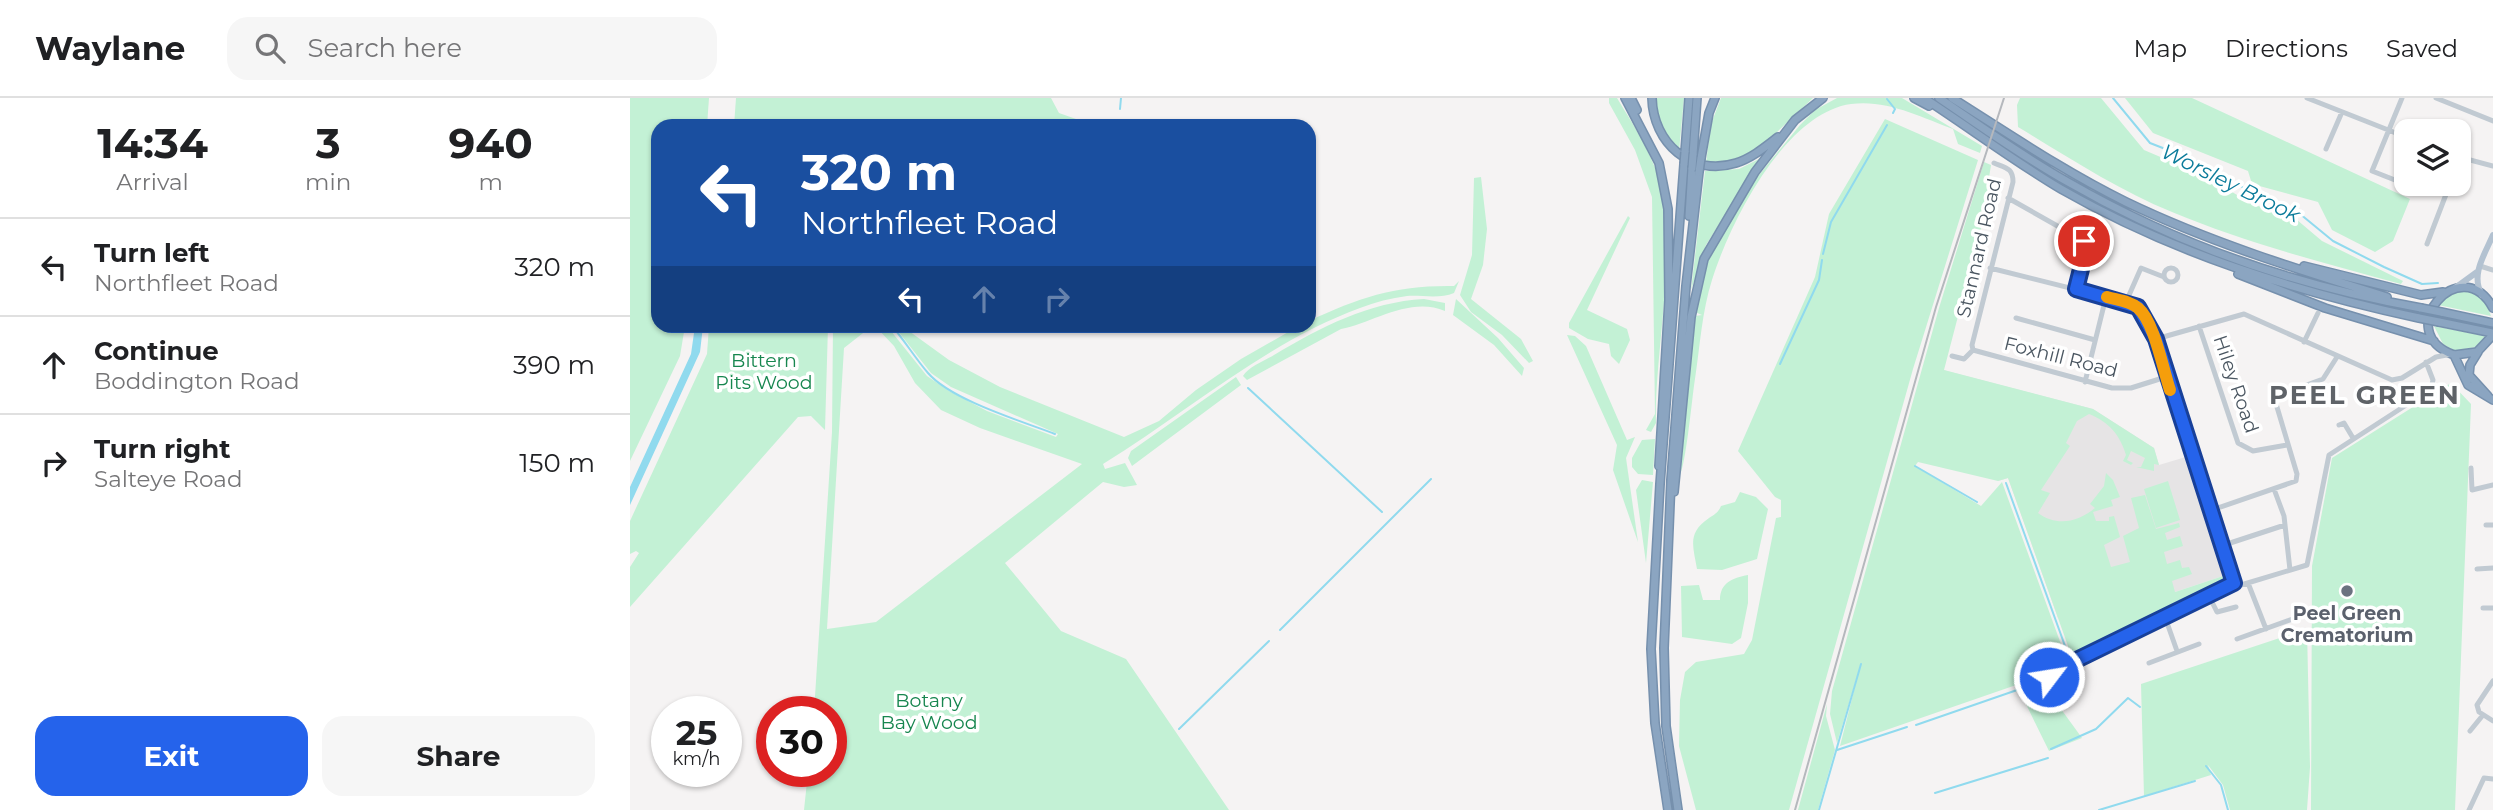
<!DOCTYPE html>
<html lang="en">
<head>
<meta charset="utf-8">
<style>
	body { margin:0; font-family:Montserrat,sans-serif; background:#f6f6f6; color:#202124; height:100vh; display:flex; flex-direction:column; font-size:26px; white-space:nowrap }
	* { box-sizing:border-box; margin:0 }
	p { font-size:23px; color:#757577 }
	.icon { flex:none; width:38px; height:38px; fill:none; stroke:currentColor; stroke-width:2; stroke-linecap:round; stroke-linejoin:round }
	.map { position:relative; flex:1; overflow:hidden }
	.sheet { display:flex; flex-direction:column; background:#fff; width:630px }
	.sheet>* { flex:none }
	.hud { position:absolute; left:21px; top:21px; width:665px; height:214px; border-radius:21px; box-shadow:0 2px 5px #0004; background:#1a4fa0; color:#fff; overflow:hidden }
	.fabs { position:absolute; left:1764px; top:21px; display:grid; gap:14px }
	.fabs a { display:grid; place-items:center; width:77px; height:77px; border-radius:14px; background:#fff; box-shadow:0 2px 5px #0004; font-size:35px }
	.speed { position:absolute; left:21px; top:598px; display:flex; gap:14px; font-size:35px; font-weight:700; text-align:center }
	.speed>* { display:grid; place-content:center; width:91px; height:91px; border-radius:50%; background:#fff; box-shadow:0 2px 5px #0004; line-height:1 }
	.speed small { font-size:18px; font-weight:400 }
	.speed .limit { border:10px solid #d22; background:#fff; color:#111 }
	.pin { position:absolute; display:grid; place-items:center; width:60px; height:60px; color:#fff; margin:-30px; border:4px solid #fff; border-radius:50%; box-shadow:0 2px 7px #0007 }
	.me { position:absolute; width:77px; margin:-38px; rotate:59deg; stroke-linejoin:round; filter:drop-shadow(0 0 5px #0008) }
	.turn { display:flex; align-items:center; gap:24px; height:147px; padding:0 35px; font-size:32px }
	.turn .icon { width:91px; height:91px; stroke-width:2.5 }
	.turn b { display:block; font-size:49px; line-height:60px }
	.lanes { display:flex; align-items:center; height:66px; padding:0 35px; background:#0003; justify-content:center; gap:35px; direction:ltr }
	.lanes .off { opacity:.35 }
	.eta { display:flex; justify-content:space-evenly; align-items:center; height:119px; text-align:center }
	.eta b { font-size:42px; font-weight:700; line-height:49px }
	.button { display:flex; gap:14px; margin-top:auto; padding:14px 35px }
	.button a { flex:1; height:80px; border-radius:21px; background:#2563eb; color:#fff; font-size:28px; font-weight:700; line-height:80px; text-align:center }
	.button a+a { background:#f6f6f6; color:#202124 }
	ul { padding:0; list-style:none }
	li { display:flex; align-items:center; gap:21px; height:98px; padding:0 35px; border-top:2px solid #e0e0e0 }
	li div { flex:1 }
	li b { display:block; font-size:26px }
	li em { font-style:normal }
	header { display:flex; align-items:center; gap:42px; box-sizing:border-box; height:98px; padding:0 35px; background:#fff; border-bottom:2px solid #e0e0e0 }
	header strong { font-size:33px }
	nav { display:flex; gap:38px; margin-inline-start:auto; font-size:24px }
	.search { width:490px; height:63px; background:#f6f6f6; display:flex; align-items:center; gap:18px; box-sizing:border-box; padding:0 24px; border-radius:21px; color:#757577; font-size:26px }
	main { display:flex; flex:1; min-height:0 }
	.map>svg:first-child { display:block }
	.education { fill:#e6e4e5 }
	.green { fill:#c3f1d5 }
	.water { fill:#90daee }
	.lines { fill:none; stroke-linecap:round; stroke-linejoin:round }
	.stream { stroke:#90daee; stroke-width:2 }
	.highway-casing { stroke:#7690ad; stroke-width:10 }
	.minor { stroke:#c1cad2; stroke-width:5 }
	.major { stroke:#b3c2d1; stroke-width:6 }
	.highway { stroke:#8ba5c1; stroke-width:7 }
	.rail { stroke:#b5b8bd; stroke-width:2 }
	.highway-bridge-casing { stroke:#7690ad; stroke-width:10; stroke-linecap:butt }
	.highway-bridge { stroke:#8ba5c1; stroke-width:7 }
	.route-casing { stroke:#184099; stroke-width:18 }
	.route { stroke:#2563eb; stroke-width:12 }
	.slow { stroke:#f59e0b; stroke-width:12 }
	.worship-dot { fill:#6b7280; stroke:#fff; stroke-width:2.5 }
	.labels { text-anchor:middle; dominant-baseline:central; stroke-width:7; stroke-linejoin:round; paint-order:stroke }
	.street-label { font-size:19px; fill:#4a5661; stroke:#fff }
	.park-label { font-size:19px; fill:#17864f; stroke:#fff }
	.worship-label { font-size:19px; font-weight:bold; fill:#5b616d; stroke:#fff }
	.water-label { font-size:21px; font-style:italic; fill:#0c7c9b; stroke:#fff }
	.district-label { font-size:26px; font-weight:bold; letter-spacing:2px; fill:#5f6368; stroke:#fff }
</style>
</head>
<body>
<header>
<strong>Waylane</strong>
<div class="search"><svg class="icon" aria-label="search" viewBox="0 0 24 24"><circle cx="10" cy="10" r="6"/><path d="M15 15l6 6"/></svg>Search here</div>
<nav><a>Map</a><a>Directions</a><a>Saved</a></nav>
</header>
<main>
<section class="sheet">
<div class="eta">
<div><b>14:34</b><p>Arrival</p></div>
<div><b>3</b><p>min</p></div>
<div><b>940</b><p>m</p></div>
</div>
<ul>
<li><svg class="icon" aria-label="left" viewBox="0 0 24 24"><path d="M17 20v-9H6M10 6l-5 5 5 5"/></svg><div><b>Turn left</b><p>Northfleet Road</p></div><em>320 m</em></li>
<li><svg class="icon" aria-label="ahead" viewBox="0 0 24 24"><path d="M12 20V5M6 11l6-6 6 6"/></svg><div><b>Continue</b><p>Boddington Road</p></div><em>390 m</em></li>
<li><svg class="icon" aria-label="right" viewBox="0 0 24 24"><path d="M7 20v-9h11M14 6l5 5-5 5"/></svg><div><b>Turn right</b><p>Salteye Road</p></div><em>150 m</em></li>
</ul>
<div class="button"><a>Exit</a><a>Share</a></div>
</section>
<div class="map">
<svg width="1863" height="712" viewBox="0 0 1863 712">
	<rect width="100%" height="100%" fill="#f5f3f3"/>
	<path class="education" d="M1313,272l150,39 61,39 5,17 30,-9 6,32 13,27 18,60 -69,23 -99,20 -50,-140 -10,3z"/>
	<path class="green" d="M0,0h79l-2,28h-49v200h27l-5,30 -50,105z
		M106,0h315l8,15 17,6 -1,7h-341z
		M979,0h8c14,23 29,46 39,72 25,67 -2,180 0,253l-5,9 -5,-2 9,-16 -3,-217 -17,-47 -26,-47z
		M1026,0h28l-5,53 -20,-28z
		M1091,0h92l-54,51 -31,14h-22l5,-39z
		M1207,0h65l80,48 -2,7 -22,-9 -5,-15c-32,-12 -67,-30 -102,-25 -66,9 -121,118 -139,176 -10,31 -12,66 -17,99 -3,18 -9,88 -16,98l16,-161 7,-1 -7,-3 14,-54 45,-77 46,-56 15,-15z
		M1390,0h81l43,52 61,26 49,29 36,9 32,27 81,40 -2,3c-77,-21 -155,-41 -229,-72 -54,-22 -104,-55 -154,-85l-1,-22z
		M1495,0h67l218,101 -17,42 -18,11 -43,-22 -14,-28 -66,-18 -4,-13 -95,-38z
		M1255,21l93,41 -65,209 -124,441h-93l-17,-64 1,-46 5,-28 11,-10 48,-8 8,-14 24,-122 5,-1v-17l-6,-3 -37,-46 77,-174 14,-63z
		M1131,60l-55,87 -15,45 14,-119 34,-2z
		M1354,64l7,3 -3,19 4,2 -48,184 149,39 61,39 5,17 -5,-1v7l-18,-4h5l4,-9 -14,-7 -4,9 6,3 -2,2 -8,-4 3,-6c-6,-20 -17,-33 -37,-41l-12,7 -11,22 4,3 -29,44 9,3 -12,20c19,14 40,9 57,-5l-5,-4 14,-18 2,-13 7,7 7,17 -9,3 2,6 -20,6 3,9h13v-4l5,-1 6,21 -16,8 7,22 19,-5 -7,-26 16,-8 -8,-30 14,-3 11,34 23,-6 1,4 -15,6 2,7 13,-4 3,10 -19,6 3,12 13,-4 2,8 7,-1 3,7 -20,7 3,11 51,-17 2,7 -155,78 -65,-182 -10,3 -80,-19 -3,4 66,40 21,-24 64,176 -47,26 -179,62 21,-83 -24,80 -7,-29 2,-23 107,-383z
		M851,79l6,52 -4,36 -12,34 50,40 12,22 -4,2 -27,-28 -31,-23 -11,-17 12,-40 2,-77z
		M998,118l2,2 -43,92 40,19 3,11 -11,24 -8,-8 -2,-12 -21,-5 -19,-11v-5z
		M829,183l-5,12c-14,6 -32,2 -47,3 -16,2 -32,6 -47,12 -95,35 -172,104 -257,156l2,5 20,-6 12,22 -13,2 -21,-5 -98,81 56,68 65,28 103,151h-425l4,-38h23v-60h-17l18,-280 1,-106h39l-28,22 -17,281 49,-7 206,-158 -102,-36 -39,-18 -26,-27 -21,-37 -19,-20h12l40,50 22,15 38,20 69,26 2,-3 -107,-47 -20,-14 -37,-47h8l47,34 51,27 124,50 35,-16 37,-31 45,-31 56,-32 12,-1v-5c51,-24 88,-36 145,-35z
		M1831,191c16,4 25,10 30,27l-53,-11 12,-12z
		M794,201l21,4v8c-35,-15 -72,12 -104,18l-94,51 -4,-4c5,-9 21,-15 31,-21 47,-28 95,-53 150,-56z
		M826,201l42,39 26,30 -2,8 -28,-31 -41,-30z
		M79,228h119l-3,104 -14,-14 -13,1 -168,190v-40l9,-14 -3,-2 -6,3v-33l77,-167z
		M1804,228l51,10 -9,11 -21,4 -12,-7z
		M937,237l8,1 11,10 41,94 8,-3 -9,21 12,84 -25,-72 4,-25z
		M606,279l5,8 -109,81 -4,-8 3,-7z
		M1821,285l20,21 -16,406h-144l1,-244 20,-108z
		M1025,341l-2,36 -15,-1 -6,-7v-9l10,-18z
		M1012,382l11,2 -7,81 -10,-73z
		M1538,383l12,39 -24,8 -12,-39z
		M1110,394l16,5 12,12 -11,50 -35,11 -25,-1c-4,-23 -10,-36 12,-51 6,-4 9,-5 12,-12l14,-4z
		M1118,477v28l-7,35 -9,6 -50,-7 -1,-51 18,-1 4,15h17c0,-17 12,-22 28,-25z
		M1677,531l3,138 -3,43h-77l-7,-25 -15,-20 3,10 -67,21 -3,-112z
		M1418,574l-3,15 37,51 -33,13 -28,-57 4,-10z
		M1197,606l-1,12 9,34 -17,60h-20z"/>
	<path class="water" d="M65,228h8l-3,26 -70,153v-18l61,-133z"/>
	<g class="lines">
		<path class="stream" d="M1483,0l37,45 51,20 60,35 33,11 39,32 51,26 38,17 16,-1
			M1257,1l8,10 -2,4
			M490,11l1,-11
			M1193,156l8,-32 56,-97
			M262,228c13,15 23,32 36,47 23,27 93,48 127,61
			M1150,266l39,-84 3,-20
			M618,290l134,124
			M1285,368l62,36
			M1376,385l63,174
			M650,532l151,-151
			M1286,627l104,-36
			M549,631l90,-88
			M1421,651l45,-20 32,-31 12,9
			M1207,652l70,-23
			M1576,668l15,19 7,25
			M1305,695l113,-35
			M1189,712l42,-146
			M1469,712l96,-29"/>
		<defs>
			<path id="highway" d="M995,0l34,65 9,46 1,91 -10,166
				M1001,0l6,12
				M1022,0c1,45 39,79 84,65 16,-5 29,-16 42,-26
				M1284,0l15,8
				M1294,0c46,30 90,63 137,91 112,64 232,102 358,129
				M1309,0c43,29 84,59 129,84 109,63 229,104 353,126
				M1322,0c57,36 113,74 174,104 83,40 173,68 261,95
				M1055,54l4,-54
				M1063,57l4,-57
				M1071,60l8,-45 6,-15
				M1059,118l3,-48
				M1674,168l117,29 22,-3
				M1608,176l87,34 109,33
				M1863,210c-32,-59 -103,24 -39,47l23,-3 16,-17
				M1811,214l52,11
				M1809,224l54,11
				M1848,254l-8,13 -1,10 19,21
				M1824,257l14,30 25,15
				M1044,394l17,-175 13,-58 51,-87 40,-52 28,-22
				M1038,712l-13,-87 -4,-74 9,-165 24,-320
				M1048,712l-12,-84 -2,-78 7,-168 15,-194 13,-114"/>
		</defs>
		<use href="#highway" class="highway-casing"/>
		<path class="minor" d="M1677,0l99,39
			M1772,0l-30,73 28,11 6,-4
			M1806,0l57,23
			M1696,51l16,-37
			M1829,59l34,9
			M1378,100l76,43 2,8 -10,40
			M1797,146l23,-60
			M1850,168l13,4
			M1360,170l136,34 17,12 13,25 78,244
			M1534 177a7 7 0 1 1 14 0a7 7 0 1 1-14 0Z
			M1496,204l15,-34 23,9
			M1386,220l79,22
			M1569,228l39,117 15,8 34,-6
			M1526,241l88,-25 148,66 10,-2 34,-21 16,-3
			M1674,244l14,-29
			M1343,252l-1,-5 41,-163c0,-14 -7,-14 -19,-19
			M1322,258l12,3 9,-9 139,38h19l35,-11
			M1455,284l21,-85
			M1709,327l5,-2 9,15
			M1841,370l1,22 21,-5
			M1644,391l10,27 6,54
			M1579,413l87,-30 1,-7 -23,-77 49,-18 14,-22
			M1856,427h7
			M1591,448l64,-21
			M1847,471l16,-1
			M1604,485l7,2 66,-20 22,-110 102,-66 2,-9 -7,-18
			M1618,485l18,46
			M1579,498l8,16 19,-5
			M1853,510h10
			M1535,519l12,34
			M1607,541l64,-23
			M1519,565l50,-19
			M1863,583l-16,24 2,7 14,9
			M1426,591l-6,-8 1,-8 183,-90
			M1840,633l13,-16
			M1839,712l15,-32 9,1"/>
		<path class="major" d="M1825,190l22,-16
			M1852,197c-12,-20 3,-41 11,-60"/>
		<use href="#highway" class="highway"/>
		<path class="rail" d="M1165,712l141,-503 68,-209"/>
		<defs>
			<path id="highway-bridge" d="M1054,66l1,-12
				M1062,70l1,-13
				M1069,74l2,-14
				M1791,210l20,4
				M1789,220l20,4"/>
		</defs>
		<use href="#highway-bridge" class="highway-bridge-casing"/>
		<use href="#highway-bridge" class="highway-bridge"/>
	</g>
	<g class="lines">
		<defs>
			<path id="route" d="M1419,579l7,-7 178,-87 -78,-244 -18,-32 -62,-18 10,-40 -2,-8"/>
		</defs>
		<use href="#route" class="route-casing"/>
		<use href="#route" class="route"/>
		<path class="slow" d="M1477,199c10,3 23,4 31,11 16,13 25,61 32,82"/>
	</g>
	<circle class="worship-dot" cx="1717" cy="493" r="7"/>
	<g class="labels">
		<g class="street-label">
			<text transform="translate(1349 150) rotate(-77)">Stannard Road</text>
			<text transform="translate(1431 259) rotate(14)">Foxhill Road</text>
			<text transform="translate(1606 286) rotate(71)">Hiley Road</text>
		</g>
		<g class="park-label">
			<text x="134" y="262">Bittern<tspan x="134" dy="22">Pits Wood</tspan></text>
			<text x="299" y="602">Botany<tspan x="299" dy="22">Bay Wood</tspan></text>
		</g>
		<g class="worship-label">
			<text x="1717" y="515">Peel Green<tspan x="1717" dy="22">Crematorium</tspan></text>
		</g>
		<g class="water-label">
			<text transform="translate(1601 85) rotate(26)">Worsley Brook</text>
		</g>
		<g class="district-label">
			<text x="1735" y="297">PEEL GREEN</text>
		</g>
	</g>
</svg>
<div class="fabs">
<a><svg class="icon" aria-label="layers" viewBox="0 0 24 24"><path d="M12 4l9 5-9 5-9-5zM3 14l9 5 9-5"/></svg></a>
</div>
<div class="speed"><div>25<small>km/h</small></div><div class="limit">30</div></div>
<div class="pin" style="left:1454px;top:143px;background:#d93025"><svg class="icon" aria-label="arrive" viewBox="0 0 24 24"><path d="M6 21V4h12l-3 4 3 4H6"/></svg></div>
<svg class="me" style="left:1419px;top:579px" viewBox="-20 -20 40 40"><circle r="17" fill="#2563eb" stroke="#fff" stroke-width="3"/><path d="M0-11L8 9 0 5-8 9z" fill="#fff"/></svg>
<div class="hud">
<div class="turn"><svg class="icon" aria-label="left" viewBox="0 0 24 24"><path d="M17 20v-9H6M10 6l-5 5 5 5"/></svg><div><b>320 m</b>Northfleet Road</div></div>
<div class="lanes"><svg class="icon" aria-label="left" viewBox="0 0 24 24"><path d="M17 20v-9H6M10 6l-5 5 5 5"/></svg><svg class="icon off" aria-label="ahead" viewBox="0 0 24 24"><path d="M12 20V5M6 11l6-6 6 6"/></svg><svg class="icon off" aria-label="right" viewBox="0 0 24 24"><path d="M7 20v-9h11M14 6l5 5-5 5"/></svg></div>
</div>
</div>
</main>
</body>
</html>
